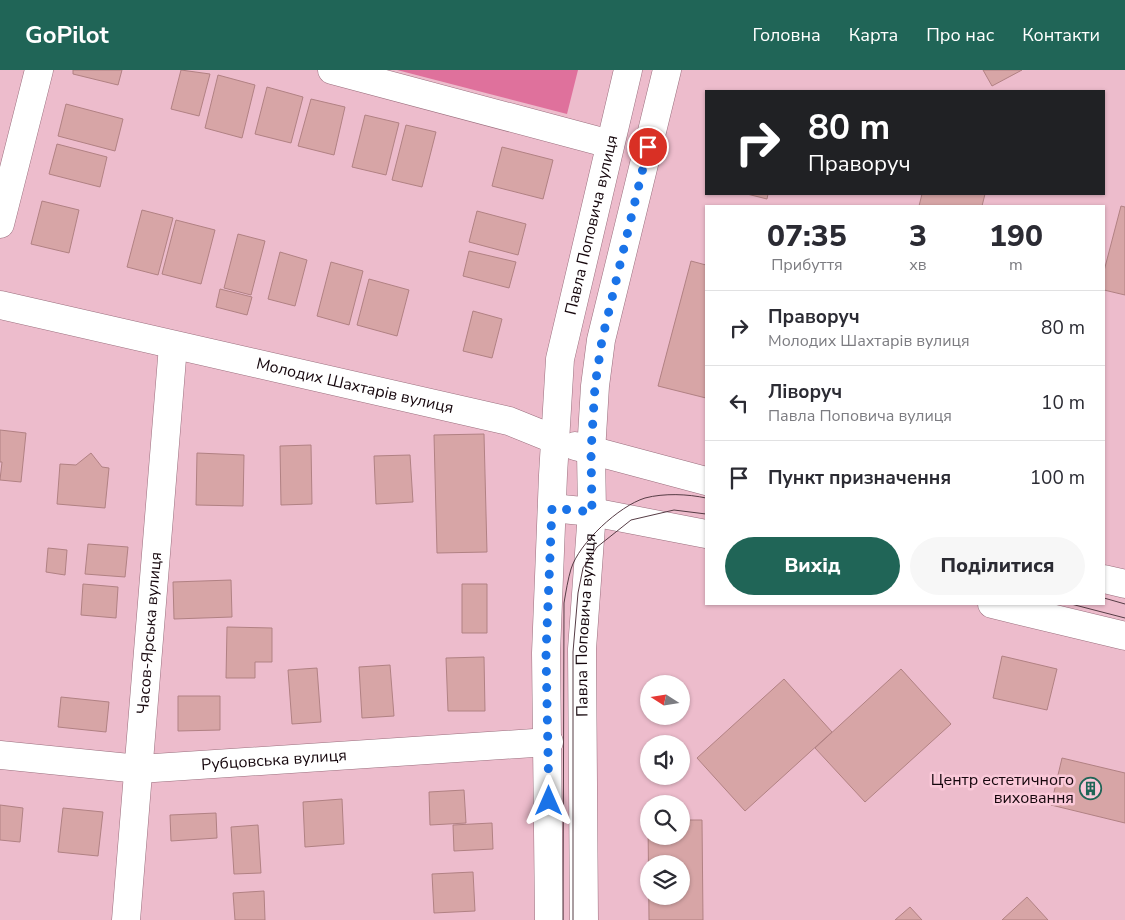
<!DOCTYPE html>
<html lang="uk">
<head>
<meta charset="utf-8">
<style>
	body { margin:0; font-family:"Nunito Sans",sans-serif; background:#f7f7f7; color:#2b2b33; height:100vh; display:flex; flex-direction:column; font-size:19px; white-space:nowrap }
	* { box-sizing:border-box; margin:0 }
	p { font-size:16px; color:#7c7c81 }
	.icon { flex:none; width:28px; height:28px; fill:none; stroke:currentColor; stroke-width:2; stroke-linecap:round; stroke-linejoin:round }
	.map { position:relative; flex:1; overflow:hidden }
	.side { position:absolute; left:705px; top:135px; width:400px; height:400px; display:flex; flex-direction:column; background:#fff; border-radius:0px; box-shadow:0 1px 4px #0004 }
	.side>* { flex:none }
	.guide { position:absolute; left:705px; top:20px; width:400px; height:105px; border-radius:0px; box-shadow:0 1px 4px #0004; background:#202124; color:#fff; overflow:hidden }
	.needle { width:32px; rotate:282deg }
	.tools { position:absolute; left:640px; top:605px; display:grid; gap:10px }
	.tools a { display:grid; place-items:center; width:50px; height:50px; border-radius:50%; background:#fff; box-shadow:0 1px 4px #0004; font-size:25px }
	.pin { position:absolute; display:grid; place-items:center; width:42px; height:42px; color:#fff; margin:-21px; border:2px solid #fff; border-radius:50%; box-shadow:0 1px 5px #0007 }
	.me { position:absolute; width:55px; margin:-28px; rotate:0deg; stroke-linejoin:round; filter:drop-shadow(0 0 4px #0008) }
	.turn { display:flex; align-items:center; gap:18px; height:105px; padding:0 20px; font-size:22px }
	.turn .icon { width:65px; height:65px; stroke-width:2.5 }
	.turn b { display:block; font-size:35px; line-height:42px }
	.eta { display:flex; justify-content:space-evenly; align-items:center; height:85px; text-align:center }
	.eta b { font-size:30px; font-weight:800; line-height:35px }
	.action { display:flex; gap:10px; margin-top:auto; padding:10px 20px }
	.action a { flex:1; height:58px; border-radius:30px; background:#206557; color:#fff; font-size:20px; font-weight:800; line-height:58px; text-align:center }
	.action a+a { background:#f7f7f7; color:#2b2b33 }
	ul { padding:0; list-style:none }
	li { display:flex; align-items:center; gap:15px; height:75px; padding:0 20px; border-top:1px solid #e1e1e2 }
	li div { flex:1 }
	li b { display:block; font-size:19px }
	li em { font-style:normal }
	header { display:flex; align-items:center; gap:30px; box-sizing:border-box; height:70px; padding:0 25px; background:#206557; color:#fff }
	header strong { font-size:24px }
	nav { display:flex; gap:28px; margin-inline-start:auto; font-size:18px }
	.map>svg:first-child { display:block }
	.green { fill:#df719c }
	.building { fill:#d7a5a6; stroke:#b18183; fill-rule:evenodd }
	.lines { fill:none; stroke-linecap:round; stroke-linejoin:round }
	.minor-casing { stroke:#9a6e7d; stroke-width:29 }
	.major-casing { stroke:#9a6e7d; stroke-width:29 }
	.minor { stroke:#fff; stroke-width:28 }
	.major { stroke:#fff; stroke-width:28 }
	.tram { stroke:#563c45; stroke-width:1 }
	.route { stroke:#1a73e8; stroke-width:9; stroke-dasharray:0 16.2 }
	.labels { text-anchor:middle; dominant-baseline:central; stroke-width:5; stroke-linejoin:round; paint-order:stroke }
	.street-label { font-size:16px; fill:#15060c; stroke:#fac9d9 }
	.poi-label { font-size:16px; fill:#15060c; stroke:#fac9d9; text-anchor:end }
</style>
</head>
<body>
<header>
<strong>GoPilot</strong>
<nav><a>Головна</a><a>Карта</a><a>Про нас</a><a>Контакти</a></nav>
</header>
<div class="map">
<svg width="1125" height="850" viewBox="0 0 1125 850">
	<rect width="100%" height="100%" fill="#edbccc"/>
	<path class="green" d="M397,0h181l-11,44z"/>
	<path class="building" d="M73,0h49l-4,15 -45,-11z
		M181,0l29,4 -11,42 -28,-7z
		M983,0h39l-30,16z
		M218,5l37,10 -13,53 -37,-10z
		M267,17l36,10 -12,46 -36,-9z
		M311,29l34,8 -11,48 -36,-9z
		M66,34l57,15 -8,32 -57,-15z
		M365,45l34,8 -13,52 -34,-8z
		M406,55l30,7 -14,55 -30,-7z
		M57,74l50,13 -7,30 -51,-13z
		M502,77l51,13 -10,39 -51,-13z
		M747,124h21l-1,5z
		M922,124h63l-3,12h-63z
		M42,131l37,9 -10,43 -38,-9z
		M1121,136l4,1v88l-21,-5v-19z
		M142,140l31,8 -15,57 -31,-8z
		M477,141l49,13 -8,31 -49,-13z
		M176,150l39,10 -14,54 -39,-10z
		M238,164l27,7 -14,54 -27,-7z
		M469,181l47,11 -7,26 -46,-12z
		M280,182l27,8 -12,46 -27,-7z
		M691,191l15,4v133l-48,-12z
		M331,192l32,9 -14,54 -32,-9z
		M369,209l40,11 -12,46 -40,-11z
		M220,219l32,8 -5,18 -31,-8z
		M473,241l29,8 -10,39 -29,-7z
		M0,360l26,3 -5,49 -21,-2 2,-18h-2z
		M484,364l3,118 -50,1 -3,-118z
		M311,375l1,59 -31,1 -1,-59z
		M91,383l11,14 7,1 -4,40 -48,-4 3,-40 16,1z
		M197,383l47,2 -1,51 -47,-1z
		M410,385l3,47 -37,2 -2,-48z
		M88,474l40,3 -3,30 -40,-3z
		M48,478l19,2 -2,25 -19,-3z
		M231,510l1,37 -58,2 -1,-37z
		M83,514l35,3 -2,31 -35,-3z
		M462,514h25v49h-25z
		M227,557l45,1v34h-17v16h-29z
		M1002,586l55,13 -10,41 -54,-12z
		M484,587l1,54h-37l-2,-53z
		M390,595l4,51 -32,2 -3,-51z
		M317,598l4,54 -29,2 -4,-54z
		M901,599l50,55 -86,78 -50,-54z
		M784,609l48,53 -87,79 -48,-53z
		M178,626h42v34l-42,1z
		M61,627l48,5 -3,30 -48,-5z
		M1062,688l63,15v50l-74,-18z
		M464,720l2,33 -36,2 -1,-33z
		M342,729l2,45 -39,3 -2,-45z
		M0,735l23,3 -3,34 -20,-2z
		M63,738l40,4 -5,44 -40,-4z
		M216,743l1,25 -46,3 -1,-26z
		M681,750h21l1,100h-54l-1,-99 1,15h32zM649,794h32v32h-32z
		M492,753l1,26 -39,2 -1,-26z
		M258,755l3,48 -27,1 -3,-47z
		M473,802l2,39 -41,2 -2,-39z
		M264,821l1,29h-30l-2,-27z
		M1027,827l21,23h-46z
		M910,837l12,13h-27z"/>
	<g class="lines">
		<defs>
			<g id="minor">
				<path d="M332,0l278,74"/>
				<path d="M0,154l39,-154"/>
				<path id="s1" d="M0,235l509,116 47,19"/>
				<path id="s2" d="M0,685l139,14 410,-27"/>
				<path id="s3" d="M126,850l47,-574"/>
			</g>
			<g id="major">
				<path d="M575,376l131,35"/>
				<path d="M552,438l40,4 114,22"/>
				<path d="M1104,509l21,5"/>
				<path d="M992,534l133,32"/>
				<path id="s4" d="M549,850l-3,-267 7,-178 7,-116 68,-289"/>
				<path id="s5" d="M584,850l-2,-271 10,-137 -1,-60 4,-66 6,-46 66,-270"/>
			</g>
		</defs>
		<use href="#minor" class="minor-casing"/>
		<use href="#major" class="major-casing"/>
		<use href="#minor" class="minor"/>
		<use href="#major" class="major"/>
		<path class="tram" d="M1104,528l21,6
			M1071,534l54,14
			M563,850l1,-317c2,-12 4,-24 7,-34 8,-26 48,-63 74,-71 19,-5 43,-4 61,0
			M573,850v-268l5,-59 5,-25 14,-21 34,-27 43,-10 32,4"/>
	</g>
	<g class="lines">
		<path class="route" d="M549,731l-3,-148 6,-145 40,4 -1,-60 4,-66 7,-46 46,-193"/>
	</g>
	<defs>
		<symbol id="building-ring" viewBox="-11 -11 22 22"><circle r="9.5" fill="#fac9d9" stroke="#206557" stroke-width="1.5"/><path d="M-4-6H4V6H1V3H-1V6H-4ZM-2.5-4.3h1.7v1.8h-1.7ZM.8-4.3h1.7v1.8H.8ZM-2.5-1h1.7V.8h-1.7ZM.8-1h1.7V.8H.8Z" fill="#206557"/></symbol>
	</defs>
	<g fill-rule="evenodd">
		<use href="#building-ring" x="1078" y="706" width="25" height="25"/>
	</g>
	<g class="labels">
		<g class="street-label">
			<text stroke="none"><textPath href="#s4" startOffset="699">Павла Поповича вулиця</textPath></text>
			<text stroke="none"><textPath href="#s1" startOffset="364">Молодих Шахтарів вулиця</textPath></text>
			<text stroke="none"><textPath href="#s5" startOffset="295">Павла Поповича вулиця</textPath></text>
			<text stroke="none"><textPath href="#s3" startOffset="288">Часов-Ярська вулиця</textPath></text>
			<text stroke="none"><textPath href="#s2" startOffset="275">Рубцовська вулиця</textPath></text>
		</g>
		<g class="poi-label">
			<text x="1074" y="710">Центр естетичного<tspan x="1074" dy="18">виховання</tspan></text>
		</g>
	</g>
</svg>
<div class="tools">
<a><svg class="needle" viewBox="-14 -14 28 28"><path d="M0-13l5 13h-10z" fill="#e53935"/><path d="M0 13l5-13h-10z" fill="#7c7c81"/></svg></a>
<a><svg class="icon" aria-label="sound" viewBox="0 0 24 24"><path d="M4 9h4l5-4v14l-5-4H4zM17 9q2 3 0 6"/></svg></a>
<a><svg class="icon" aria-label="search" viewBox="0 0 24 24"><circle cx="10" cy="10" r="6"/><path d="M15 15l6 6"/></svg></a>
<a><svg class="icon" aria-label="layers" viewBox="0 0 24 24"><path d="M12 4l9 5-9 5-9-5zM3 14l9 5 9-5"/></svg></a>
</div>
<div class="pin" style="left:648px;top:77px;background:#d93025"><svg class="icon" aria-label="arrive" viewBox="0 0 24 24"><path d="M6 21V4h12l-3 4 3 4H6"/></svg></div>
<svg class="me" style="left:549px;top:731px" viewBox="-20 -20 40 40"><path d="M0-17L14 15 0 8-14 15z" fill="#1a73e8" stroke="#fff" stroke-width="4"/></svg>
<div class="guide">
<div class="turn"><svg class="icon" aria-label="right" viewBox="0 0 24 24"><path d="M7 20v-9h11M14 6l5 5-5 5"/></svg><div><b>80 m</b>Праворуч</div></div>
</div>
<section class="side">
<div class="eta">
<div><b>07:35</b><p>Прибуття</p></div>
<div><b>3</b><p>хв</p></div>
<div><b>190</b><p>m</p></div>
</div>
<ul>
<li><svg class="icon" aria-label="right" viewBox="0 0 24 24"><path d="M7 20v-9h11M14 6l5 5-5 5"/></svg><div><b>Праворуч</b><p>Молодих Шахтарів вулиця</p></div><em>80 m</em></li>
<li><svg class="icon" aria-label="left" viewBox="0 0 24 24"><path d="M17 20v-9H6M10 6l-5 5 5 5"/></svg><div><b>Ліворуч</b><p>Павла Поповича вулиця</p></div><em>10 m</em></li>
<li><svg class="icon" aria-label="arrive" viewBox="0 0 24 24"><path d="M6 21V4h12l-3 4 3 4H6"/></svg><div><b>Пункт призначення</b></div><em>100 m</em></li>
</ul>
<div class="action"><a>Вихід</a><a>Поділитися</a></div>
</section>
</div>
</body>
</html>
